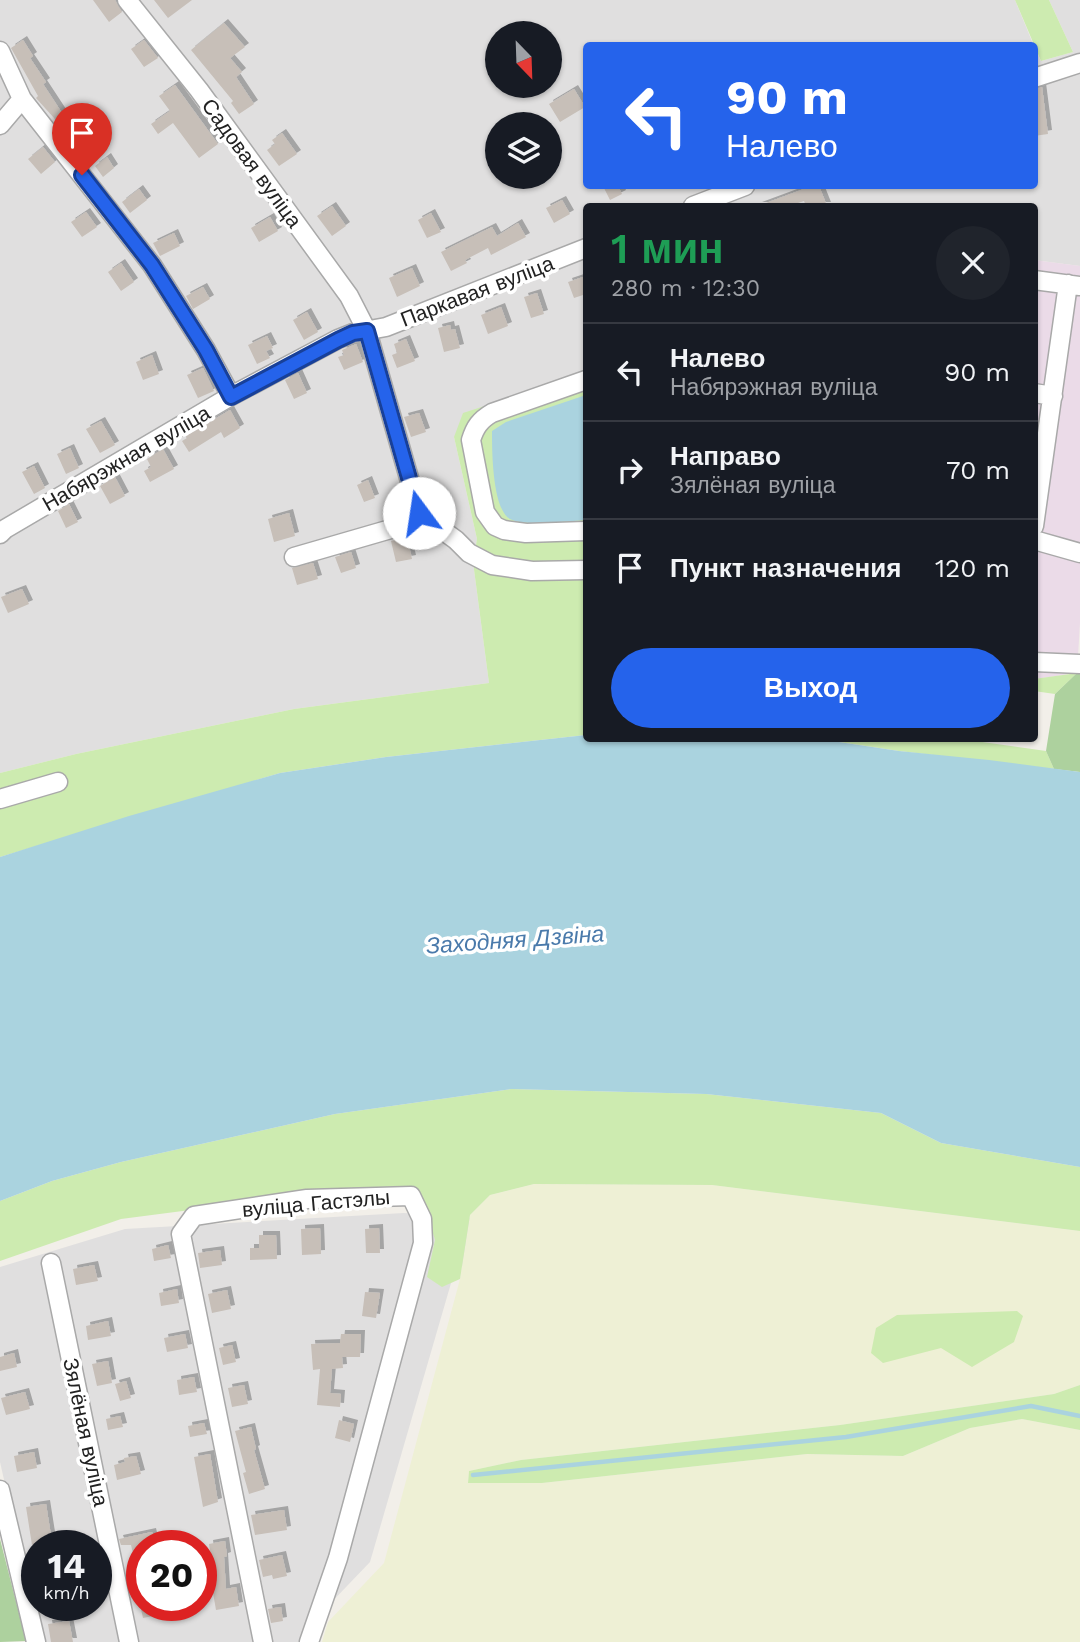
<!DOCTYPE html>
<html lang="ru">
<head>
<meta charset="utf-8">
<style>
	body { margin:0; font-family:"Work Sans",sans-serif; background:#20242c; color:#f1f3f6; height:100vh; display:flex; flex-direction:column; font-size:26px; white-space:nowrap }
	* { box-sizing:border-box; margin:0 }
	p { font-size:23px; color:#9ea1a6 }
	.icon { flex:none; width:38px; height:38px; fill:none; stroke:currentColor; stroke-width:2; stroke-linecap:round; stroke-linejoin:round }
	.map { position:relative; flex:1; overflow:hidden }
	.panel { position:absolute; left:583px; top:203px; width:455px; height:539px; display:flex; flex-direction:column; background:#171b24; border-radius:7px; box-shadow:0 2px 5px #0004 }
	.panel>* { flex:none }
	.banner { position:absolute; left:583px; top:42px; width:455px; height:147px; border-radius:7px; box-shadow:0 2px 5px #0004; background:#2563eb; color:#fff; overflow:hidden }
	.needle { width:46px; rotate:157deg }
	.tools { position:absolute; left:485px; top:21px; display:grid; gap:14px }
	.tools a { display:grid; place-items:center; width:77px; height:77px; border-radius:50%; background:#171b24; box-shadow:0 2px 5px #0004; font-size:35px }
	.speed { position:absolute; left:21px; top:1530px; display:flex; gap:14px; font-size:35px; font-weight:700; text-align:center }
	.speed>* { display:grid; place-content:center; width:91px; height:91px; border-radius:50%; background:#171b24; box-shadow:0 2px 5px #0004; line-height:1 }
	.speed small { font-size:18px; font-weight:400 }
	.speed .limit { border:10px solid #d22; background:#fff; color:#111 }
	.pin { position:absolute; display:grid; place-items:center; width:60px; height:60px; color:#fff; margin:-72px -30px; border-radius:50% 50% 50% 0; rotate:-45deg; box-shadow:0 0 7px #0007 }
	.pin .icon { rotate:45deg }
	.me { position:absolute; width:77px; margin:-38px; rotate:346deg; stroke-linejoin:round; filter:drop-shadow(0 0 5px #0008) }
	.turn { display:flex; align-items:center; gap:24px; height:147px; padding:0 28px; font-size:32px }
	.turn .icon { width:91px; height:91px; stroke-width:2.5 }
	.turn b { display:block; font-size:49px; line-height:60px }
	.round { display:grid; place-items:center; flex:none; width:74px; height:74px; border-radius:37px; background:#20242c }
	.headline { display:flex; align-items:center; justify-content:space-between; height:119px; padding:0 28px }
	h1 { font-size:42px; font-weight:600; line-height:52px; color:#1e9e55 }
	.action { display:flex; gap:14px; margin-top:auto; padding:14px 28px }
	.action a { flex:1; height:80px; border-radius:42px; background:#2563eb; color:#fff; font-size:28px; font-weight:600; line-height:80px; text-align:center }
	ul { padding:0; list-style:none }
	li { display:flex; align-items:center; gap:21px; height:98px; padding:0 28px; border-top:2px solid #363941 }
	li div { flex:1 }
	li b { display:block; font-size:26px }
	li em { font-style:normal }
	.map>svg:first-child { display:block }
	.residential { fill:#e0dfdf; fill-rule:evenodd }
	.industrial { fill:#ebdbe8 }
	.farmland { fill:#eef0d5 }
	.grass { fill:#cdebb0 }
	.forest { fill:#add19e }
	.water { fill:#aad3df }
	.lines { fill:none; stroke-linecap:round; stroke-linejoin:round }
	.stream { stroke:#aad3df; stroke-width:4.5 }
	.building { fill:#c7bfb8; filter:url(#shadow) }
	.minor-casing { stroke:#a9a9a9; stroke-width:21 }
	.minor { stroke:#fff; stroke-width:18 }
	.route-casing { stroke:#184099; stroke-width:18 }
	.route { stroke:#2563eb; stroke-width:12 }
	.labels { text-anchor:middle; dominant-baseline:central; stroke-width:7; stroke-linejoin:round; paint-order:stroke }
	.street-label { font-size:21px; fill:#222; stroke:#fff }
	.water-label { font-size:23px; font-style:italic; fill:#4a7aab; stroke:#fff }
</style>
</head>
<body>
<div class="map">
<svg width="1080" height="1642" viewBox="0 0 1080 1642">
	<defs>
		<filter id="shadow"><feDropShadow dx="4" dy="-4" stdDeviation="0" flood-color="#0004"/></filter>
	</defs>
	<rect width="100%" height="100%" fill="#f2efe9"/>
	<path class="residential" d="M0,0h1015l19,46h-448v140h448v-140l7,15 32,-9 -24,-52h31v266l-46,-6v-54h-448v167l-132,64 23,102 -4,23 16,121 -195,26 -218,45 -76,19zM497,33h53v53h-53zM497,124h53v53h-53z
		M404,1213l108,8 -11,44 -45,1 -86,296 -69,72 -2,8h-258l-41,-180v-195l125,-38zM37,1545h59v60h-59zM142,1545h59v60h-59z"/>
	<path class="industrial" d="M1034,260l46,6v357l-3,50 -41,6h-2z"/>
	<path class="farmland" d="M534,1184l178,1 368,46v154l-26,9 -214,31 -319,35 -52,11 -1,12h74l265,-29 96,2 67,-28 52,-9 58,11v212h-758l6,-20 56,-59 76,-284 10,-64 20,-20z"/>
	<path class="grass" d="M1015,0h34l24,52 -32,9z
		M586,373v362l-200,22 -106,16 -280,84v-84l76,-19 218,-45 195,-26 -16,-121 4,-23 -23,-102 9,-24z
		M1077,673l-22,21 -21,-3v-12z
		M819,739h142l85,12 8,18 -155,-18z
		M511,1089l195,5 175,19 60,30 139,24v64l-368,-46 -178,-1 -44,11 -20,20 -10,64 -18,8 -15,-10 8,-37 -14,-46 -52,-7 -248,32 -121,42v-60l52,-20 69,-19 214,-48z
		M1017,1311l6,5 -9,26 -42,25 -31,-19 -58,15 -12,-10 5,-25 21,-13z
		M1080,1385v45l-58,-11 -52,9 -67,28 -96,-2 -265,29h-74l1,-12 52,-11 319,-35 214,-31z"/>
	<path class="forest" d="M1077,673h3v99l-26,-3 -8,-18 9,-57z
		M0,1539l26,102 -26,1z"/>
	<path class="water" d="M586,395v125c-18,1 -60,7 -76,-1 -18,-10 -18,-70 -18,-88l14,-9z
		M586,735v3l233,1 80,12 90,9 91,12v395l-139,-24 -60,-30 -175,-19 -195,-5 -176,25 -214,48 -69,19 -52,20v-344l129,-41 151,-43 106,-16z"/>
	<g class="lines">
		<path class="stream" d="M473,1475l373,-38 185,-31 49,10"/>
	</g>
	<path class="building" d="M93,0h22l7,12 -13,10z
		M154,0h38l-24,18z
		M224,23l21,24 -15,11 12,14 -6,5 18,27 -15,10 -8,-11 2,-2 -42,-51z
		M23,40l10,16 -3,2 16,24 -3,2 19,29 -4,2 8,-4 10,18 -11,7 -11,-18 -18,-20 2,-2 -27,-48z
		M144,40l14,18 -14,9 -13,-18z
		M175,85l43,59 -19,14 -26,-35 -15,11 -7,-10 19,-13 -11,-15z
		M1042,87l6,47 -14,2v-47z
		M574,89l11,18 -25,15 -11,-18z
		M282,133l15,21 -18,12 -12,-16 8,-6 -3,-4z
		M43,147l12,15 -14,12 -13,-15z
		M107,157l7,11 -11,9 -8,-11z
		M603,186h15l4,8 -12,6z
		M812,186h7l8,20h-21l-2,-5 -15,5h-31z
		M139,189l8,11 -17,13 -8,-11z
		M562,200l8,14 -16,9 -8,-15z
		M332,206l14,20 -14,10 -15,-20z
		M86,212l11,15 -15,10 -11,-15z
		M431,213l10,19 -14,6 -9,-18z
		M270,217l8,14 -19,11 -8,-14z
		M518,223l8,14 -35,18 -3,-7 -23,12 2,3 -16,8 -10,-19 51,-25 5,9z
		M174,233l6,13 -20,10 -7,-13z
		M121,263l13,19 -13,9 -13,-19z
		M412,268l8,18 -23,11 -8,-19z
		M586,276v18l-12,4 -6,-16z
		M203,287l7,12 -17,10 -7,-13z
		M537,293l7,21 -13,4 -7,-21z
		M501,307l7,19 -20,8 -7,-19z
		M307,312l11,20 -14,8 -11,-20z
		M450,325l1,5 4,-1 5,19 -16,4 -6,-24z
		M267,336l6,12 -7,3 4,7 -13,6 -9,-19z
		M406,339l9,22 -18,7 -5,-13 5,-2 -3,-9z
		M356,344l7,18 -19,8 -6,-13 6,-2 -2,-5z
		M152,355l7,19 -16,6 -7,-18z
		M203,368l11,23 -16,7 -11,-23z
		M298,373l9,20 -13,6 -9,-19z
		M230,410l10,18 -16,10 -3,-6 -32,20 -7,-11 5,-3 -1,-2z
		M419,413l7,19 -15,5 -7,-20z
		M101,421l14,24 -15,8 -14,-24z
		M70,448l9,20 -13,6 -9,-20z
		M163,449l11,20 -24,13 -6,-11 7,-4 -4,-8z
		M34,466l11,22 -11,6 -12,-22z
		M115,477l10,19 -15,8 -10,-18z
		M368,480l7,18 -11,4 -7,-17z
		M69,504l9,18 -12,6 -8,-17z
		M289,513l6,23 -21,6 -6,-23z
		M407,537l5,22 -16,3 -5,-21z
		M351,552l5,16 -15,5 -6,-16z
		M313,563l5,16 -21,6 -5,-17z
		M22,589l7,15 -21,9 -7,-16z
		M320,1228l1,26 -19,1 -1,-26z
		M379,1228l1,25h-14l-1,-24z
		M259,1235h17l1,24 -27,1v-12h9z
		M168,1245l3,13 -17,3 -2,-12z
		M220,1250l2,15 -22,3 -2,-15z
		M94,1265l4,16 -22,4 -3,-16z
		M177,1289l2,14 -18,3 -2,-13z
		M227,1290l4,19 -19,4 -4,-19z
		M365,1292l15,1 -4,25 -14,-2z
		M108,1321l3,15 -23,4 -2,-14z
		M185,1334l3,14 -21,4 -3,-14z
		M341,1334h20l-1,23h-18l1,11 -11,1 -2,24 11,1 -1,13 -23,-2 3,-36 -7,1 -2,-26 29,-1z
		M232,1345l4,17 -13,3 -4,-17z
		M14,1353l3,14 -17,4v-14z
		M108,1361l4,22 -15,3 -5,-22z
		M194,1377l3,15 -18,3 -2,-15z
		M126,1381l5,17 -11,3 -5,-17z
		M244,1385l4,19 -16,3 -4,-19z
		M25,1392l5,17 -24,6 -5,-17z
		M120,1416l3,11 -15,3 -2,-11z
		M339,1420l15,4 -4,18 -15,-4z
		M204,1423l3,11 -17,3 -2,-11z
		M251,1427l5,22 -2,1 11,39 -16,5 -6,-21 3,-1 -11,-41z
		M34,1452l3,16 -20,4 -3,-16z
		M210,1454l8,48 -15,5 -9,-50z
		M136,1456l5,18 -24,6 -3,-15 11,-3 -1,-4z
		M46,1504l6,38 -20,3 -6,-38z
		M284,1510l3,20 -32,5 -4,-20z
		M152,1532l3,13h-13v25h-5l-6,-25h-10l-2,-6z
		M225,1541l2,15 -3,1 2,32 10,-2 3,19 -23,4 -4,-23h-5l-1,-17 7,-1 -4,-25z
		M282,1555l5,21 -14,3 -1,-4 -9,2 -4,-17z
		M140,1605h42l1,5 -40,8z
		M281,1607l2,14 -12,2 -3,-14z
		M69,1621l4,21h-22l-3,-18z"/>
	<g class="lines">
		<defs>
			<path id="minor" d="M127,0l72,90 150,206 18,35 52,182 -4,7 -7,4 -114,33
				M0,51l22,48 130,166 54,85 25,46
				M1034,78l46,-15
				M0,125l22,-26
				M693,206l52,-20
				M1034,280l46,6
				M586,380l-94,33c-12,7 -17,14 -21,27l14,72 10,14 9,4 22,3 60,-2
				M1034,393l19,3
				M419,513l37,27 13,13 23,12 40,6 54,-1
				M1034,526l34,-242
				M0,534l5,-5 226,-133 107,-57 15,-6 33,-6 200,-79
				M1034,540l46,13
				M1034,662l46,2
				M0,799l58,-17
				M51,1263l78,379
				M0,1490l36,152
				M263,1642l-82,-408 13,-18 113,-17 104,-3 11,23 1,24 -85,315 -29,84"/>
		</defs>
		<use href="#minor" class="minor-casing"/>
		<use href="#minor" class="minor"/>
	</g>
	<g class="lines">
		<defs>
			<path id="route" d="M82,175l70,90 54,85 25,47 107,-57 15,-7 14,-2 52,182"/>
		</defs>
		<use href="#route" class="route-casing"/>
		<use href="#route" class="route"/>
	</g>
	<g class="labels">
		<g class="street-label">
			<text transform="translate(252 163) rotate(54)">Садовая вуліца</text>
			<text transform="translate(477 291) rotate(-21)">Паркавая вуліца</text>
			<text transform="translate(126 458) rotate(-30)">Набярэжная вуліца</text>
			<text transform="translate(316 1203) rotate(-5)">вуліца Гастэлы</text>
			<text transform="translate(86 1432) rotate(78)">Зялёная вуліца</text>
		</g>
		<g class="water-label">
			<text transform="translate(515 940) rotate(-4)">Заходняя Дзвіна</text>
		</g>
	</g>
</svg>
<div class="tools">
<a><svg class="needle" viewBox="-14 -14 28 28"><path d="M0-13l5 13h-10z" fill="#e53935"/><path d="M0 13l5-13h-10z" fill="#9ea1a6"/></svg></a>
<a><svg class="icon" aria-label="layers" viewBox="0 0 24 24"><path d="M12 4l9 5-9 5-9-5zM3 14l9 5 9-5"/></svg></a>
</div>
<div class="speed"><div>14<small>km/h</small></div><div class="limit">20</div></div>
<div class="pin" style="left:82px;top:175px;background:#d93025"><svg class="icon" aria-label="arrive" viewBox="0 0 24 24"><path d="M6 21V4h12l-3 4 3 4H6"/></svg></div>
<svg class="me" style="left:419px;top:513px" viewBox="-20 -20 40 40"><circle r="19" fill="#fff"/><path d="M0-13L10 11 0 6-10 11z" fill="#2563eb"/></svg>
<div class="banner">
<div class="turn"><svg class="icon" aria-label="left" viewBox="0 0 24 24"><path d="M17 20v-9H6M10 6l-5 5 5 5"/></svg><div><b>90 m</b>Налево</div></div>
</div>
<section class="panel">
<div class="headline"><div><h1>1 мин</h1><p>280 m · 12:30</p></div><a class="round"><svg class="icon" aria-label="close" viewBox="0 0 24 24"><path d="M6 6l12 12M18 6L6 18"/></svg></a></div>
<ul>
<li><svg class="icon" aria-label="left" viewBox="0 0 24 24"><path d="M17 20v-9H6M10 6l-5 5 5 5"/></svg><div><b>Налево</b><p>Набярэжная вуліца</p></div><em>90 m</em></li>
<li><svg class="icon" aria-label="right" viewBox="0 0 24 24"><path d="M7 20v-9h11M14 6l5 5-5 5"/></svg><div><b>Направо</b><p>Зялёная вуліца</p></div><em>70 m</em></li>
<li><svg class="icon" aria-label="arrive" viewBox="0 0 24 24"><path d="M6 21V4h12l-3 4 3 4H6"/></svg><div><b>Пункт назначения</b></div><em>120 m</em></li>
</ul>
<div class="action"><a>Выход</a></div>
</section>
</div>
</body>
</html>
